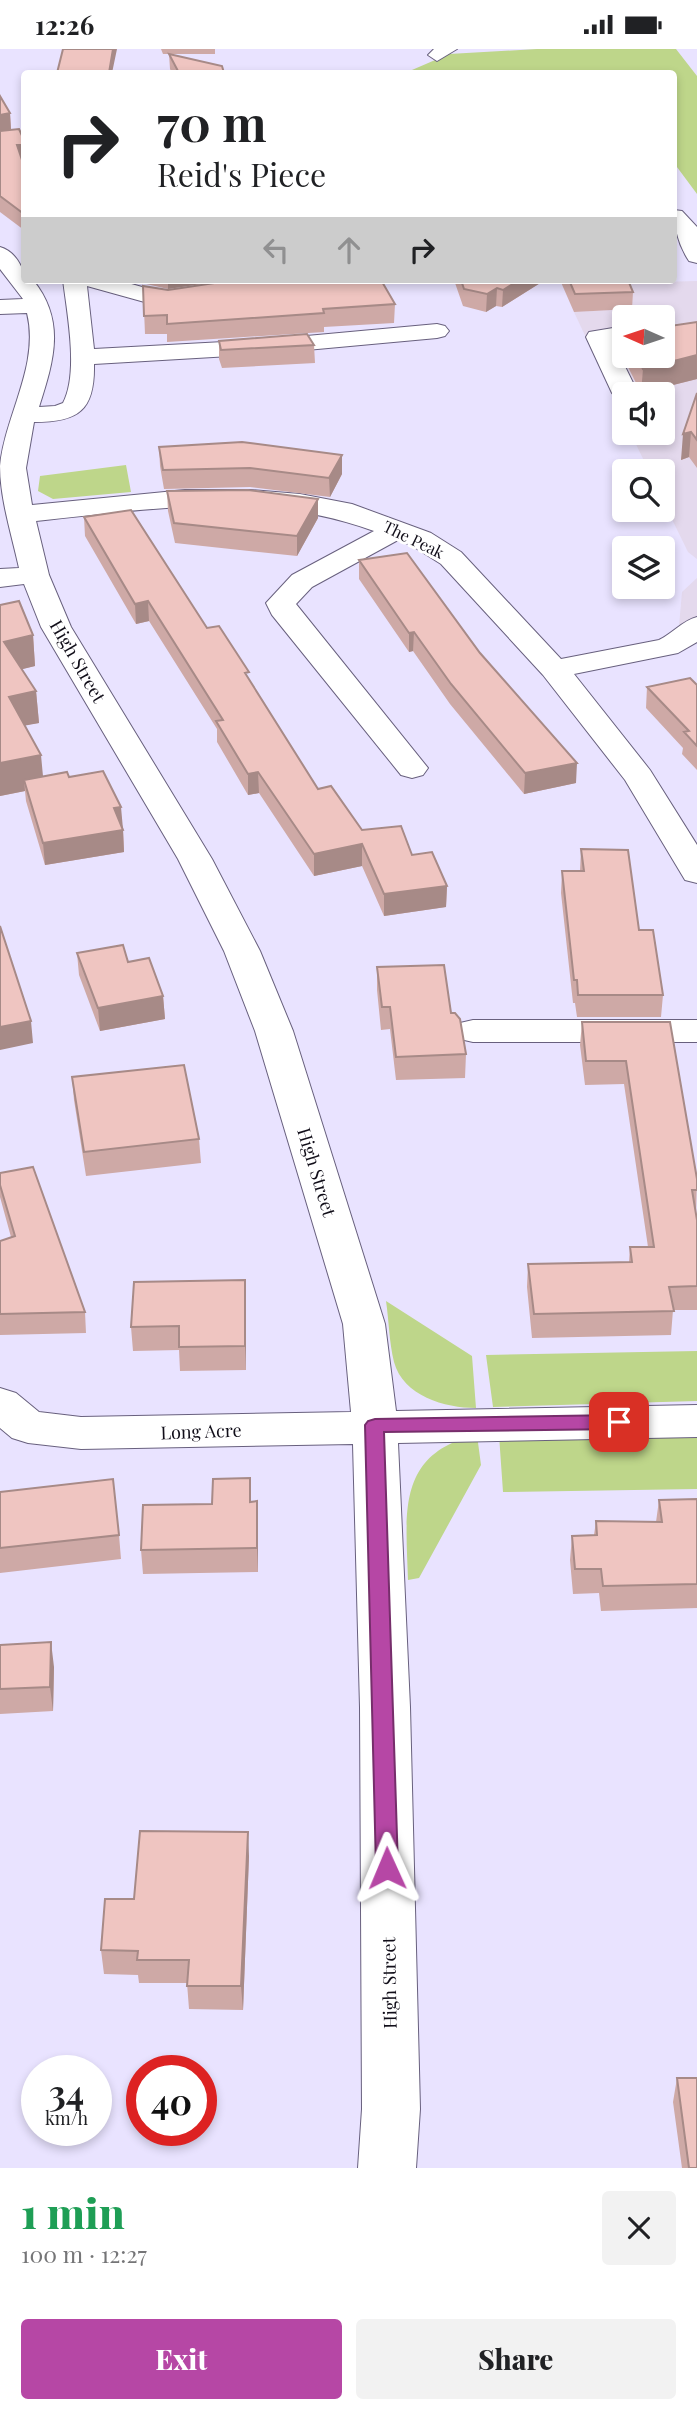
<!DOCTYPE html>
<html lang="en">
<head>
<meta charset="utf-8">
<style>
	body { margin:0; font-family:"Playfair Display",serif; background:#f2f2f2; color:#202124; height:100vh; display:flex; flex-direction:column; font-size:26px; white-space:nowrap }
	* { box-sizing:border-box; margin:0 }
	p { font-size:23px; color:#757577 }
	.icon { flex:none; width:38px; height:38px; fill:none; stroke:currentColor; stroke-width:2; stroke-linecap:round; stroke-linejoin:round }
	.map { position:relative; height:2119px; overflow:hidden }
	.details { display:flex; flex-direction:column; background:#fff; flex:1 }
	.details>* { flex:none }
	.banner { position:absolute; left:21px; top:21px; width:656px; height:214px; border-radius:7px; box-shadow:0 4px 10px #0003; background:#fff; color:#202124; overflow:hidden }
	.needle { width:46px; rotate:273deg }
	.buttons { position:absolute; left:612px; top:256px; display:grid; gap:14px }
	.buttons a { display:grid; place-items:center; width:63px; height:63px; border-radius:7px; background:#fff; box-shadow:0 4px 10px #0003; font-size:35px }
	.speed { position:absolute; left:21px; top:2006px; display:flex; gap:14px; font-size:35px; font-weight:700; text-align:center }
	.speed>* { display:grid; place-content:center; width:91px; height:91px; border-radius:50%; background:#fff; box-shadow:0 4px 10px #0003; line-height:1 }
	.speed small { font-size:18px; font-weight:400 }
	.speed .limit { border:10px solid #d22; background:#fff; color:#111 }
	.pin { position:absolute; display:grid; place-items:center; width:60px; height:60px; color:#fff; margin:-30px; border-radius:14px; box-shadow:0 4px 10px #0006 }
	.me { position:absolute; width:77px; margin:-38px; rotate:359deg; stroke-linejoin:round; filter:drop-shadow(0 0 5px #0008) }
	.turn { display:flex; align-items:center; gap:24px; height:147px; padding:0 21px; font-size:32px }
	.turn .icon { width:91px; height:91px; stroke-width:2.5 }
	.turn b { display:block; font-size:49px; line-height:60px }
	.lanes { display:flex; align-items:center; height:66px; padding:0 21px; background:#0003; justify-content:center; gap:35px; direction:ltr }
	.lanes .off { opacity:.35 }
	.round { display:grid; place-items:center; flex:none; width:74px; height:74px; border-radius:7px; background:#f2f2f2 }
	.headline { display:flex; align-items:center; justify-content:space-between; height:119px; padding:0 21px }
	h1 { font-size:42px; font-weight:800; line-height:52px; color:#1e9e55 }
	.cta { display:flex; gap:14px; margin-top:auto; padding:14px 21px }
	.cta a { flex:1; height:80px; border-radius:7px; background:#b647a5; color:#fff; font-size:28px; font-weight:800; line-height:80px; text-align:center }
	.cta a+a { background:#f2f2f2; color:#202124 }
	.status { display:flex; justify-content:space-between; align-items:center; height:49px; padding:0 35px; background:#fff; direction:ltr }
	.status svg { height:19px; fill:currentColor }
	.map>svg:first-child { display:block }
	.education { fill:#e4d9ed; fill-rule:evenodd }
	.green { fill:#bed68a }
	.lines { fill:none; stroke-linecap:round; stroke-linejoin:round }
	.minor-casing { stroke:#68607e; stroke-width:2 }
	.minor { fill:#fff; fill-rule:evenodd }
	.wall { fill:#cea9a6 }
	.shaded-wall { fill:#a78a87 }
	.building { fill:#efc5c1; stroke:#a78a87; stroke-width:2 }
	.route { fill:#b647a5; stroke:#762e6b; stroke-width:2 }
	.labels { text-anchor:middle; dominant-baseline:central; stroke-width:6; stroke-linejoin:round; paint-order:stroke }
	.far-street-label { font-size:16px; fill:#110e19; stroke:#fff }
	.street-label { font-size:18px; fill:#110e19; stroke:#fff }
</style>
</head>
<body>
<div class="status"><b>12:26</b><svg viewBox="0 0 49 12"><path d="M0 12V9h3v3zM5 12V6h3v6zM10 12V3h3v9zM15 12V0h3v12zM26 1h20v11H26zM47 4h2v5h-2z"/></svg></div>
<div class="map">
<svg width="697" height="2119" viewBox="0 0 697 2119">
	<rect width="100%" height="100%" fill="#e9e3ff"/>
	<path class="education" d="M697,232v278l-9,-7 -25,-51v-30h-14l-19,-39h33v-38h-38v27l-51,-109 58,-3 -8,-26zM625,268h38v38h-38z
		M697,529v61l-18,-13 3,-34z"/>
	<path class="green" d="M537,0h139l21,27v118l-23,-31v-90h-269l44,-19z
		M126,416l5,27 -78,7 -15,-8 2,-15z
		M386,1252l86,55 4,52c-31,0 -73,-12 -82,-46 -5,-20 -5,-41 -8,-61z
		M697,1302v50l-204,6 -7,-52z
		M697,1384v56l-194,3 -4,-57z
		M477,1386l4,30 -62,113 -11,2c-2,-66 -12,-127 69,-145z"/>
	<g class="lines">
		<defs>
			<path id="minor" d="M434,0h23l-20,12 -9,-6z
				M674,161l8,1 15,16v36l-8,-2c-10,-15 -15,-34 -15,-51z
				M0,198c14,4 24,19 24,33h9c33,41 21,80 6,127l16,-1 8,-3c16,-30 4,-90 0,-123h54l43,12 36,-4 8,2 4,5 -4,5 -45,6 -72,-20 7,63 169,-9 174,-16 8,2 4,5 -4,5 -8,2 -174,16 -169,10c1,46 -15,58 -60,58l-8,46 6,37 153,-15h65l50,4 52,10 79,29 30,19 100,107 98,-19c14,-7 23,-19 38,-23v25l-19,11 -104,21 76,96 47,75v38l-12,-3 -60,-100 -82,-105 -102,-111 -30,-19 -13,-5 -86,47 -16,17 132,164 -5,7 -11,3 -11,-3 -129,-160 -6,-12 26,-28 82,-44c-112,-41 -223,-22 -338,-10l13,54 22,52 141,232 48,92 33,80 92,293 11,87 301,-6v32l-299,6 12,264 10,402 -4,59h-58l4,-59 -2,-402 -7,-263 -272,5 -53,-6 -16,-5 -12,-10v-40l16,5 23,19 42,5 270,-5 -8,-88 -88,-293 -31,-80 -46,-92 -137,-232 -17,-43 -24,3v-18l19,-1c-7,-32 -19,-69 -19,-102 5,-51 40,-101 27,-153l-27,1v-14l23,-1 -23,-30z
				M625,277v14l-12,2 25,51 -13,1v6l-9,-2 -4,-5 -26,-56 3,-5z
				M473,971h224v22h-224l-13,-3 -6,-8 6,-8z"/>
		</defs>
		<use href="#minor" class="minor-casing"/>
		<use href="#minor" class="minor"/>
	</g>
	<path class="wall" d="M161,0h54v5h-45l54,19h-52l-2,-4 -1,-15h-6z
		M0,47l10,17 1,17 13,10v22h-1l1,4v64l-24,-18z
		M142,231h109l-30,1 -53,8 -26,-6z
		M454,231h91l-43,27 -6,-1 -10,6 -23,-6z
		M560,231h68l5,12 -1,17 -58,3z
		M143,237l25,4 227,14 -1,19 -70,4v5l-157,10v-8h-22z
		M697,273v57l-56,14 -18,-36 2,-20v18h38z
		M219,292l95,4 1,18 -93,5 -3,-9z
		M697,344v75l-8,-11 -8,3z
		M159,398l183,27 -12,23 -80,-10 -86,2 -4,-23z
		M167,442l151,8v19l-21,38 -122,-13 -7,-32z
		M84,468l123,111 42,52 69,109 44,41 50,25 35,31 -1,21 -62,9 -22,-50 -48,10 -55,-83 -11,2 -31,-53v-13l-68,-108 -13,3 -51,-88z
		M359,511l121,93 96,130 -52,11 -74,-90 -37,-53 -4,1 -50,-73z
		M0,556l33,30 2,31 -13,3 14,22 3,32 -14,2 18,52h26l54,52 1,23 -79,13 -19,-64 -1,-10 -25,5z
		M697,636v85l-15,-16 1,-6 -37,-40 1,-21z
		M581,800l58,81 24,65 -2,22h-84l-2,-14h-2l-12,-110 1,-22h18z
		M77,904l51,9 35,34 2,23 -65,12 -21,-56z
		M377,918l74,46 15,41 -1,24 -69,2 -6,-51 -9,1 -4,-40z
		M582,973h88l27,157 -1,35 1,6v90h-24l-2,25 -139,3 -5,-51 1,-23 101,-2 1,-15h18l-24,-163 -39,1 -5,-40z
		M72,1028l127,62 2,24 -115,13 -12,-76z
		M0,1124l85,139 1,21 -86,2v-94l11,-4 -11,-40z
		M245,1231l1,90 -66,1 -1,-21 -46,1 -2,-24z
		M0,1443l119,43 2,24 -121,14z
		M697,1450v109l-96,3 -2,-18 -26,1 -3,-34 2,-24 22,-1 2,-14 60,1 3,-22z
		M212,1455l46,22v46l-115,2 -2,-24z
		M0,1596l54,22 -1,44 -53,3z
		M249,1807l-6,154 -54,-1 -2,-26h-48l-1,-8 -34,-1 -3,-24 33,-51z
		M677,2029l20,90h-15l-9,-66z"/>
	<path class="shaded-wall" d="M113,0h4l-5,24h-3z
		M10,64l1,17 -11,2v-17z
		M17,96h7v17h-6z
		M168,231h53v1l-53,8z
		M519,231h26l-43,27 1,-17z
		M497,239l-1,18 -10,6 1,-18z
		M697,306v24l-56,14 2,-24z
		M691,383l-2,25 -8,3 2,-26z
		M342,406v19l-12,23 -1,-19z
		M318,450v19l-21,38v-20z
		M148,552l1,20 -13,3 -1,-20z
		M414,583l-1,19 -4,1v-19z
		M33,586l2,31 -28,7 -3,-31z
		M36,642l3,32 -27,5 -3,-31z
		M41,706l3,32 -20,-7 1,11 -25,5v-33z
		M577,714l-1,20 -52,11 1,-21z
		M258,723l1,21 -11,2v-21z
		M121,758l2,22 -8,1 -1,-22z
		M123,781l1,22 -79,13 -2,-22z
		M362,795v22l-48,10v-22z
		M447,837l-1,21 -62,9v-22z
		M163,947l2,23 -65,12 -2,-23z
		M31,972l2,22 -33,7v-23z
		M245,1231l1,24v66l-1,-24z
		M257,1452l1,25v46l-1,-24z
		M51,1593l3,25 -1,44 -3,-24z
		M248,1783l1,24 -6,154 -2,-24z"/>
	<path class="building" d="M63,0h50l-4,24h-52z
		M169,5l53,12 2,7h-45z
		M0,47l10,17 -10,2z
		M19,80l5,11v5h-7l7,21v48l-24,-18v-65z
		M274,231h107l14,24 -72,5 1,4 -157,11v-9l-23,1 -1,-30 25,4 53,-8z
		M461,231h58l-16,10 -6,-2 -10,6 -23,-5z
		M569,231h59l5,12 -58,2z
		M697,273v33l-54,14 -7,-14h27v-28z
		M307,285l7,11 -93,5 -2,-9z
		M697,344v47l-6,-8 -8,2z
		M242,393l100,13 -13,23 -79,-10 -87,2 -4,-23z
		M248,441l70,9 -21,37 -123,-13 -7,-32z
		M131,461l76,118 12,-2 30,46 -4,1 73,116 13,-3 31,44 39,-4 11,29 20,-3 15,34 -63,8 -22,-50 -48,10 -56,-82 -10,2 -32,-53 7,-1 -75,-119 -13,3 -51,-87z
		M407,504l73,100 97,110 -52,10 -74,-89 -37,-52 -5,1 -50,-73z
		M19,552l14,34 -29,7 32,49 -27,6 32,58 -41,8v-158z
		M690,629l7,7v61l-13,-14 5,-1 -42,-44z
		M103,722l18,36 -7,1 9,22 -80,13 -19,-63 43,-8 2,5z
		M581,800l47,1 11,80h14l10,65h-85l-1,-15h-3l-12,-109h22z
		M0,877l31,95 -31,6z
		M123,896l5,17 21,-4 14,38 -65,12 -21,-55z
		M444,916l7,48h4l5,6 6,35 -70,3 -6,-50h-8l-5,-40z
		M582,973h88l27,157v11h-5l5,30v66l-28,1 5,24 -140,3 -6,-50 104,-2 -2,-15h24l-28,-186h-40z
		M184,1016l15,74 -115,13 -12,-75z
		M33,1118l52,145 -85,2v-73l15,-5 -15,-51v-12z
		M245,1231v66l-66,1v-21l-48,1 3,-45z
		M250,1429v24l7,-1v47l-116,2 2,-45 69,-1 1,-25z
		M113,1430l6,56 -119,13v-56z
		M697,1450v85l-94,2 -2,-17h-26l-3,-33 25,-1 -1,-14 66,1 -3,-22z
		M51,1593l-1,45 -50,2v-44z
		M140,1782l108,1 -7,154h-54l2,-26h-52l1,-9 -37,-1 4,-51h29z
		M677,2029h20v90h-8z"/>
	<path class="route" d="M619,1366l7,2 2,5 -2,5 -7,2 -235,3 14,436 -3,6 -8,3 -8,-3 -3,-6 -11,-443 3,-4 7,-2z"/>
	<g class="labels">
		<g class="far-street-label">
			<text transform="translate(414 490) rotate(26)">The Peak</text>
		</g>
		<g class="street-label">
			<text transform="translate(78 612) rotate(60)">High Street</text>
			<text transform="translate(317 1123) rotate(73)">High Street</text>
			<text transform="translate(201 1382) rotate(-2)">Long Acre</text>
			<text transform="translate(389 1934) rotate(-91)">High Street</text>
		</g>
	</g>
</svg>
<div class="buttons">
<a><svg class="needle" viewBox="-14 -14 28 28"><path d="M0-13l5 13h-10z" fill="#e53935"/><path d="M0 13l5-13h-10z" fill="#757577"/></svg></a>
<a><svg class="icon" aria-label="sound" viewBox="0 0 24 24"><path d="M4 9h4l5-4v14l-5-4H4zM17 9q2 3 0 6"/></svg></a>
<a><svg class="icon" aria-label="search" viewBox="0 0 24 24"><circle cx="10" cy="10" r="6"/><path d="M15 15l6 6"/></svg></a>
<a><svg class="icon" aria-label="layers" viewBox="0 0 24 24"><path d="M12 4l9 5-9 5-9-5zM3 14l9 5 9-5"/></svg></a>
</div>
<div class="speed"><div>34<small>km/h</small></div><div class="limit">40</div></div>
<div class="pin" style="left:619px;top:1373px;background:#d93025"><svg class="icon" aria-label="arrive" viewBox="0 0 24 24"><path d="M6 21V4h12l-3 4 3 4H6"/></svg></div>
<svg class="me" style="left:387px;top:1819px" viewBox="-20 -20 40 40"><path d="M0-17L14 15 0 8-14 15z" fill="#b647a5" stroke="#fff" stroke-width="4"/></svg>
<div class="banner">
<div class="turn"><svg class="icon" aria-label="right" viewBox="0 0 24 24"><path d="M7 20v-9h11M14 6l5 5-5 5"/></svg><div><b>70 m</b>Reid's Piece</div></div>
<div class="lanes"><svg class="icon off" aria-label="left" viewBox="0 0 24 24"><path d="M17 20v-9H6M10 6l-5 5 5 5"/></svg><svg class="icon off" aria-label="ahead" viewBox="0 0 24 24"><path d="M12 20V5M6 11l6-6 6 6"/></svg><svg class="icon" aria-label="right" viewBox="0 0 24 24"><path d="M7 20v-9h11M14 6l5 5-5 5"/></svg></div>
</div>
</div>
<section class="details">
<div class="headline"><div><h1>1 min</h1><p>100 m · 12:27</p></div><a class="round"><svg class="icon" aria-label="close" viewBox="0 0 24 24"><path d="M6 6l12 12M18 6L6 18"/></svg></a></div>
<div class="cta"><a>Exit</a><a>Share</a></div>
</section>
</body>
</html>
